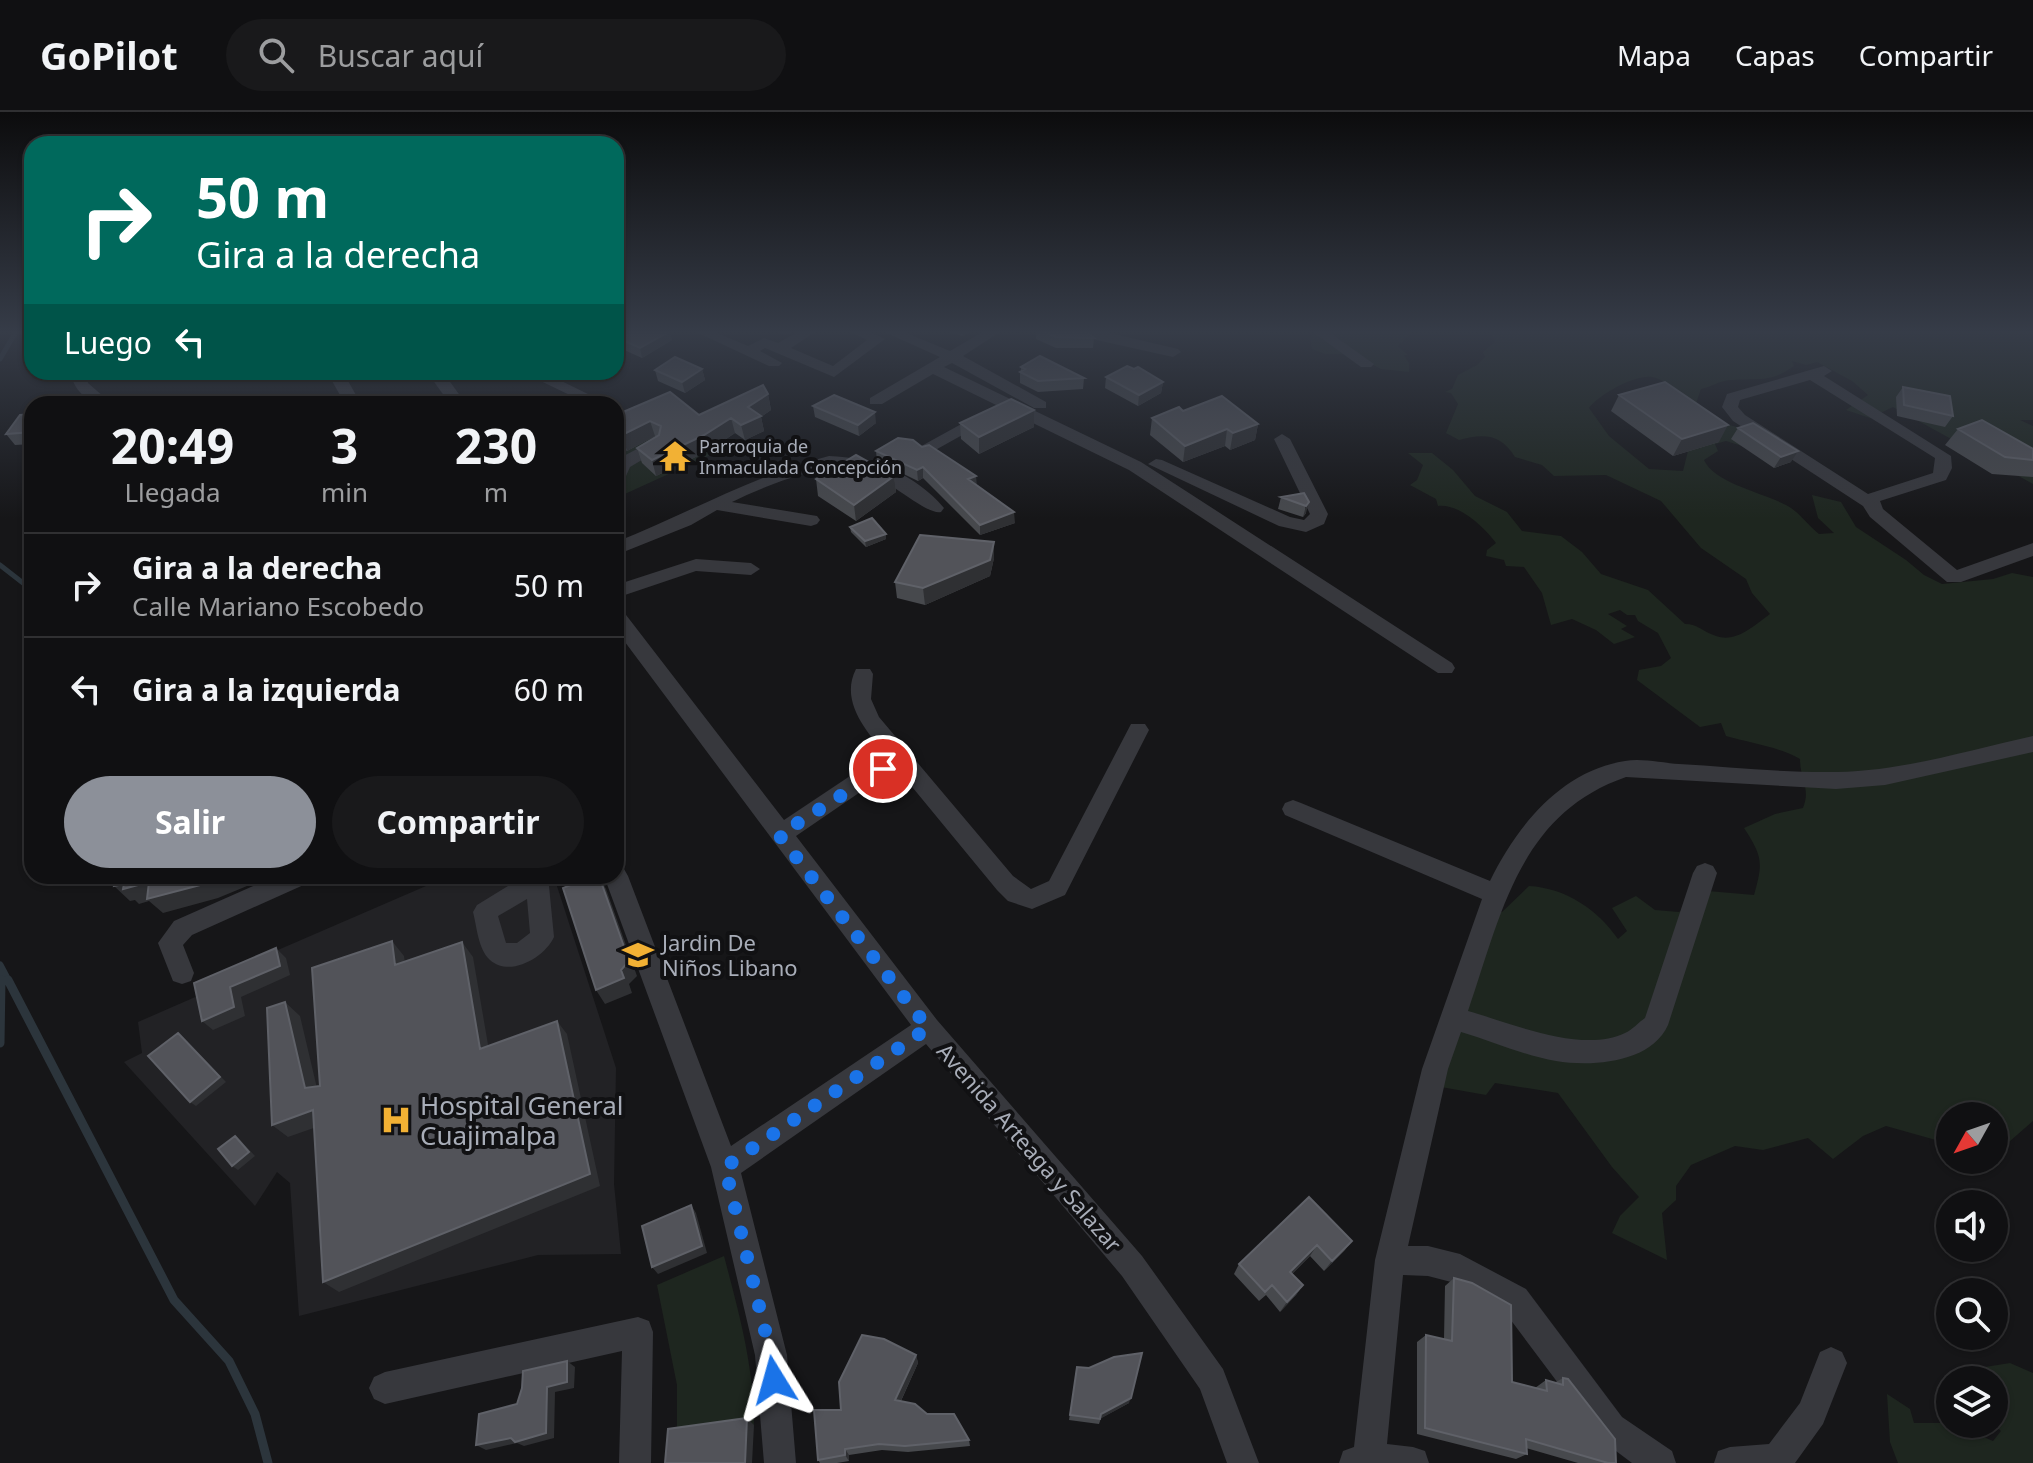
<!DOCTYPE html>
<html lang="es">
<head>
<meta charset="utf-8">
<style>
	body { margin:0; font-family:"Noto Sans",sans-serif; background:#19191b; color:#f1f3f6; height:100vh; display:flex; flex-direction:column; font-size:30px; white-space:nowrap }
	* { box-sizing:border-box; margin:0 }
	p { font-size:26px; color:#9c9d9f }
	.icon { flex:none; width:44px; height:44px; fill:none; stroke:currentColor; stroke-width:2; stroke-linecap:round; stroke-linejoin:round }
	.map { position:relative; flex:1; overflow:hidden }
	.side { position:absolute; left:24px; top:284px; width:600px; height:488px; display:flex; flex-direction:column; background:#101012; border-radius:24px; box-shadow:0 2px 6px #0004,0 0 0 2px #303032 }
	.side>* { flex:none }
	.hud { position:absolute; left:24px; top:24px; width:600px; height:244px; border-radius:24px; box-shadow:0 2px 6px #0004,0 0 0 2px #303032; background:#00695c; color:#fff; overflow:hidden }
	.needle { width:52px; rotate:230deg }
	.tools { position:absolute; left:1936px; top:990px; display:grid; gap:16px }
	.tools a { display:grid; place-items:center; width:72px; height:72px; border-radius:50%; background:#101012; box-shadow:0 2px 6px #0004,0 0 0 2px #303032; font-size:40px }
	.pin { position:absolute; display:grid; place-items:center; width:68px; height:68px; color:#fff; margin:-34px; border:4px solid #fff; border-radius:50%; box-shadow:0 2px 8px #0007 }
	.me { position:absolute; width:88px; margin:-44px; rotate:352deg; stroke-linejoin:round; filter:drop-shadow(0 0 6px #0008) }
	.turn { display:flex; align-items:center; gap:28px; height:168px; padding:0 40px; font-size:36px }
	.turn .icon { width:104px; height:104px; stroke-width:2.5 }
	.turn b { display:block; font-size:56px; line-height:68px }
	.then { display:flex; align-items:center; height:76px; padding:0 40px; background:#0003; gap:16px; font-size:30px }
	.eta { display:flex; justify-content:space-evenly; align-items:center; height:136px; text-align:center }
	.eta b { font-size:48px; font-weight:700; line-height:56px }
	.button { display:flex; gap:16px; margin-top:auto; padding:16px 40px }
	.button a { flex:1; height:92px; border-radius:48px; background:#8c9099; color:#fff; font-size:32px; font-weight:700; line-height:92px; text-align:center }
	.button a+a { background:#19191b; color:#f1f3f6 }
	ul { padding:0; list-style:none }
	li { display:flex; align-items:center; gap:24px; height:104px; padding:0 40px; border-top:2px solid #303032 }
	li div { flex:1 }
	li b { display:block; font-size:30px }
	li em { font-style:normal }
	header { display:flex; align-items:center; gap:48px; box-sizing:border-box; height:112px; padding:0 40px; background:#101012; border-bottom:2px solid #303032 }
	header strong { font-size:38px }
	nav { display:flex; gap:44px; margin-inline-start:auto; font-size:28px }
	.search { width:560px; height:72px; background:#19191b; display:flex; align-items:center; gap:20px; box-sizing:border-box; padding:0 28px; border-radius:44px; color:#9c9d9f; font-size:30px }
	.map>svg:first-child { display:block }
	.built { fill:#222225 }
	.green { fill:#1e261f }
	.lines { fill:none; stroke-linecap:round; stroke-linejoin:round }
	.stream-far2 { stroke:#2c353c; stroke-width:5 }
	.stream-far1 { stroke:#2c353c; stroke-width:7 }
	.stream { stroke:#2c353c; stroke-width:9 }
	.minor { fill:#37383d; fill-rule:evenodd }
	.wall { fill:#47494d }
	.shaded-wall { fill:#2f3033 }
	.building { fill:#525359; stroke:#5f6168; stroke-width:2 }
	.route { stroke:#1a73e8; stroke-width:14; stroke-dasharray:0 25.2 }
	.labels { text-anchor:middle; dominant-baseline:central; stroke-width:8; stroke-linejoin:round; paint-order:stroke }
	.far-poi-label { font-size:18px; fill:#a8adb8; stroke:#111113; text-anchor:start }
	.poi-label { font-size:22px; fill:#a8adb8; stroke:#111113; text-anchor:start }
	.street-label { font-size:22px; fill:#a8adb8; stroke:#111113 }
	.near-poi-label { font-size:26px; fill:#a8adb8; stroke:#111113; text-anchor:start }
</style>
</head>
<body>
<header>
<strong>GoPilot</strong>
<div class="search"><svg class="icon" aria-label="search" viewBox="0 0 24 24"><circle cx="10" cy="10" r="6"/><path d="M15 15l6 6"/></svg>Buscar aquí</div>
<nav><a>Mapa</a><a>Capas</a><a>Compartir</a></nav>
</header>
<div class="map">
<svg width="2033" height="1351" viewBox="0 0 2033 1351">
	<rect width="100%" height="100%" fill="#161618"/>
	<path class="built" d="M449,764h114l-8,4 61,188 -2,116 7,70 -83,1 -239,61 -9,-133 -13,-11 -22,34 -131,-144 18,-9 -4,-31 135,-59 -2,-10z"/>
	<path class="green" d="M1318,218h96l-16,16 10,9h-4l5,8v9l-28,-3 -29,-15h-27l-13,-5 -2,-11z
		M1490,218h543v90h-13l13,6v58l-140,-77 -23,11 -24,-8 22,-15 -16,-14 -35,-19 -11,3 -14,-4 2,5c-24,17 -34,12 -62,14 -12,0 -20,7 -31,9l-6,17c-12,-10 -27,-26 -43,-29 -18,-2 -52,17 -63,31l20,28 40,33 34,2 5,-20 -4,-31 18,-13 9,6v7l44,12 -13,14 -16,-5 -11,3 3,7 -14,9c10,23 60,33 82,45 12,6 22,20 33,29l15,-1 -16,-15 -6,-23 29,7 15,25 50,33 18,15 18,9 51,-5 19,-6 21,4v544l-31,27 -8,2v-34h-44v28l-64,-18 -23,10 -30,23 -25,-21 -45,12 -28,-4 -44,19 -15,21v14l-14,13 5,47 -55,-27 8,-17 19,-19 -27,-30 -54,-74 -63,-10 -9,12 -45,-8 56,-175h5l27,-26c37,2 69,24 89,53l9,-8 -15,-23 24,-12 19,14 24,2 29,-21 46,4c9,-32 9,-38 -10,-67l31,-14 28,-6c8,-20 -3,-28 -3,-49 -20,-12 -50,-16 -74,-23l-5,-13 -21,4 -63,-47 2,-10 22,-4 10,-8 -13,-25 -20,-12 -3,-6h-8l-7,-5 -12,4 19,12 -6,3 14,8 -21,7 -18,-14 -24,-11 -21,6 -9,-32 -18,-26 -18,-1 -2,-6 -18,-4 1,-6 9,-7c-11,-15 -37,-40 -58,-37l-2,-7 -26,-14 7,-5 6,-15 -15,-12h24l21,17 22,26 32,16 15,19 39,5 21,16 19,22 47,16 37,34c13,0 18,8 31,12 21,7 37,-10 54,-22l-18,-21 -6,-14 -45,-31 -40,-47 -55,-26 -52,1 -12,-11 -27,-8c-14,-23 -31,-24 -56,-17l-13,-7 12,-29 -7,-11 -6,-1 7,-3 6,-14 19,-10 8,-8 -2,-5 12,-10z
		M616,318l110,6 -9,16 -101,46z
		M724,1144c15,57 30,110 30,169l-77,10v-50l-20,-100z
		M2010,1251l23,10v90h-135l-8,-21 -3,-48 23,15 4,14h36l43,18 8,-10 -8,-7 1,-44h-20l5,-12z"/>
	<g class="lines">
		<path class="stream-far2" d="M0,247l17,-29
			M0,453l32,25"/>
		<path class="stream-far1" d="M0,853l9,17
			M1,870v-11"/>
		<path class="stream" d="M8,868l166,320 55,61 26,53 13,49
			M0,931l1,-63"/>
		<path class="minor" d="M692,218h18l38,16 16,-8 14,5 23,-13h17l-27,18 42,18 34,-26 -20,-10h19l19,9 -51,38 -69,-29 -5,3 22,12 -3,3h-10z
			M880,218h19l51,21 36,-21h17l-40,26 83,46v6h-12l-82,-45 -8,4 197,95 311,201 3,5 -3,5h-14l-309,-203 -196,-96 -51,30h-12v-6l70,-41z
			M1081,218h16l81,19 3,3 -8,5 -81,-18z
			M1310,218h16l48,34 -3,3h-10z
			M1824,254l8,5 -8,5 127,80 1,12 -6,12 -66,21 3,8 74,61 76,-27v13l-72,26h-14l-77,-65 -7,-11 -130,-85 -11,-14 5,-13zM1810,268l125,78 -2,15 -65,21 -123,-79 -7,-8 2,-7z
			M70,260h16l2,11 24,21c-22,0 -37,-10 -42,-32z
			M327,260h16l18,32h-16z
			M427,260h16l23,32h-16z
			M522,260h21l49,24 -8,5 -6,-2z
			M985,299l8,5 -2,3 -61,34h-12l-2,-4z
			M1282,322l8,5 38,75 -4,10 -18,8 -27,-6 -131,-62 8,-5 6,1 128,57 14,3 6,-6 -36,-75z
			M656,327l8,5 -2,4 -32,19 -8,18 -6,1v-26z
			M829,344c42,1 87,18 115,52l-3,4c-15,4 -59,-39 -85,-44 -33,-6 -93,19 -124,34l85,14 3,4 -3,4 -6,2 -94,-16 -26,15 -75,30v-13c71,-28 138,-67 213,-86z
			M696,447l55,4 9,6 -9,6 -55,-4 -80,27v-13z
			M616,497l7,2 161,209 72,-48 32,-15c-20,-24 -49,-55 -32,-88h14l3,5 -2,25 8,18 134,159 18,13 18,-8 82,-157h14l4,6 -84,165 -33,14 -24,-8 -11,-11 -98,-119 -27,13 -76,52 141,184 205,236 81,113 36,94h-32l-27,-74 -78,-113 -196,-232 -185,129 46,182 9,108h-32l-9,-108 -44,-188 -107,-291h12v-10l8,3 4,7 103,270 180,-121 -295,-395z
			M2033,624v16l-148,33 -49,4 -210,-12c-107,37 -125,138 -158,234 43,12 114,43 157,22 7,-3 14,-11 20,-15l48,-145 4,-7 8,-3 8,3 4,7 -49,152c-17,38 -76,42 -112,36 -31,-5 -64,-20 -95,-29l-13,37 -40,177h20l32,8 66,35 96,128 50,34 4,12h-44l-32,-24 -96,-128 -49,-28 -27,-7 -25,-1 -16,169 26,3 12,4 4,12h-90l4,-12 11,-4 21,-187 47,-191 60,-170 -197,-84 -3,-6 3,-6 8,-3 8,3 189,78c27,-55 71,-110 135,-120 17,-3 37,2 54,3 52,3 106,9 158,8 66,-1 132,-22 196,-36z
			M276,764h36l-4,7 -116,52 -9,10 11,28 -3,8 -9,3 -9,-3 -15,-38 16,-22z
			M524,764h24l6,61c-9,20 -44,41 -64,23 -12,-11 -13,-33 -17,-48l4,-7zM527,787l3,34 -13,10h-11l-8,-27z
			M638,1205l11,4 4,11 -2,131h-32l3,-112 -237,53 -11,-5 -5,-11 5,-11 11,-5z
			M1831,1235l11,5 5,11 -24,61 -28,39h-81l4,-12 12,-4 39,-3 31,-41 20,-51z"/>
	</g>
	<path class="wall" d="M616,218l56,10 -30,18 -20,-9 -2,-8 -4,-2z
		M773,218h23l-10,5z
		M941,218h32l-10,6z
		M1033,218h51l10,8 -1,10h-37l-20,-9v-8z
		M1112,218h19v2z
		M1021,255l63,11 -1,11 -45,3 -18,-9v-11l1,-1z
		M702,257l3,11 -20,13 -27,-12 -3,-11z
		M1106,265l57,5 -2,11 -23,13 -33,-18z
		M1903,275l50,29 -8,11 -48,-11 -1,-19z
		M768,282l3,16 -10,7 3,14 -19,9 -10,-7 -27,18 -52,25 -14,-13 -5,-15 19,-11 -1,-1 -28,15 -11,-9v-27h83z
		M1619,283l100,47 -46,14 -62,-45z
		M813,294l63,17 -17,13 -44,-19z
		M1183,299l75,13 -3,16 -25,10 -5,-4 -42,16 -33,-27 2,-17z
		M32,302v30l-17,1 -9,-11z
		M960,311l74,4 -55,27 -18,-15z
		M1738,316l53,34 -17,6 -43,-29z
		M1958,317l75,20v28l-41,-3 -47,-29z
		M876,339l101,34 38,38 -35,12 -57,-57 -5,3 -41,-20z
		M894,364l2,16 -40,29 -38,-25 -2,-17z
		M1304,381l2,20 -3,4 -25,-8 3,-12z
		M850,415l36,12 -20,8 -15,-15z
		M994,446l-4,18 -65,29 -28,-7 -2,-16z
		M1309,1085l43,44 -8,10 -20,20 -14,-15 -18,18 11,11 -7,10 -16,17 -14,-17 -7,6 -25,-27 5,-10z
		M1454,1166l58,104 23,6 11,-8 8,3 9,-5 53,85h-38l-52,-15 1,6 -11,5 -99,-25v-92l9,-7 18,4 1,-53z
		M916,1243l2,8 -17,38 26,13 42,26 1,6 -62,6 -26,-2 -33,5v6l-12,2h-17l-2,-3 23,-50z
		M1077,1255l52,36 -28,15 -2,6 -30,-4z"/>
	<path class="shaded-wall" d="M785,218h11l-10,5z
		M963,218h10l-10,6z
		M670,219l2,9 -30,18 -2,-10z
		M702,257l3,11 -20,13 -3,-11z
		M1163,270l-2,11 -23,13 1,-11z
		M768,282l3,16 -10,7 3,14 -19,9 -4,-15 7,-18z
		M1034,298v17l-55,27v-17z
		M875,300l1,11 -17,13 -1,-11z
		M731,306l4,15 -27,18 -52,25 -4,-16z
		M650,309l5,15 -28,15 -5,-16z
		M1258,312l-3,16 -25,10 3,-17z
		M1728,313l-9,17 -46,14 9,-17z
		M1227,317l-2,17 -42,16 2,-16z
		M1798,339l-7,11 -17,6 7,-11z
		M923,355v11l-5,3 -1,-11z
		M894,364l2,16 -40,29 -2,-16z
		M976,364l1,10 -9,-7z
		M1309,390l-3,11 -3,4 3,-11z
		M1014,400l1,11 -35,12v-10z
		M886,422v5l-20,8 -1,-6z
		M994,430v16l-4,18 -65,29 -2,-17z
		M223,764h48l-53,22 -55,15 -14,-12 -10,3 -4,-4 -5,1 -16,-15 10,-2z
		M599,764l7,13 31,87 -8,8 3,9 -27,11 -9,-14 25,-20z
		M392,829l12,15 3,24 -12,-15z
		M462,830l11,15 18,105 -11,-13z
		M276,836l10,10 4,17 -49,22 4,19 -32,14 -11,-9 28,-34z
		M285,890l15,14 20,85 -15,-13z
		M557,909l10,13 33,152 -261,106 -16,-10z
		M178,921l48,49 -30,24 -6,-4z
		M313,998l15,13 -40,14 -16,-12z
		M235,1024l5,4 15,16 -17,14 -6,-4z
		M691,1093l5,8 11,40 -49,21 -6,-7z
		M1352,1129l-8,10 -20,20 8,-10z
		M1317,1133l-7,11 -26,26 6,-10z
		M1303,1173l-7,10 -16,17 7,-10z
		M916,1243l2,8 -20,44 -3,-7z
		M567,1249l8,6 -1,21 -19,4 -1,46 -30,8 -7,-3 -31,7 -10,-5 35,-7 36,-51z
		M1131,1286l-2,5 -29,16 1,-5z
		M747,1306l7,7 -2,38h-7z
		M845,1337l4,6v6l-4,-6z"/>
	<path class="building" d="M616,218h50l4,1 -30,17 -20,-9 7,-4 -11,-4z
		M1039,218h45l10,8 -38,-1z
		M32,219v22l-5,1z
		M1040,244l44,22 -46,3 -18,-9 5,-3 -4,-2z
		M675,245l27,12 -20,13 -27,-12z
		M1127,254l7,3 4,-2 25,15 -24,13 -33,-18z
		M1665,270l63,43 -46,14 -63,-44z
		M763,273l5,9 -20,13 13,9 -20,9 -10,-7 -27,17 -52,25 -15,-12 22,-13 2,-9 -11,-5 -28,14 -6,-5v-15l54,-23 29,23z
		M1903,275l47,9 3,20 -49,-11z
		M834,283l41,17 -17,13 -45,-19z
		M1222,284l36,28 -25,9 -6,-4 -42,17 -33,-28 27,-11 4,4z
		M1011,287l23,11 -55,27 -19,-14z
		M32,302v18l-26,2 14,-19z
		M1982,308l51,29v11l-28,-3 -47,-28z
		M1753,311l45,28 -17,6 -43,-29z
		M898,326l15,2 9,7 7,-2 47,31 -8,3 46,33 -34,13 -57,-58 -6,3 -41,-19z
		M856,343l38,21 -40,29 -38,-26z
		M1304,381l5,9 -3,4 -25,-9z
		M872,406l14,16 -21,7 -15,-14z
		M920,423l74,7 -4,18 -67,28 -28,-6z
		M116,764h107l-19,8 -57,15 2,-17 -26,7 1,-5 -10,2z
		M593,764h6l30,85 -8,9 3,8 -28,12 -33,-102z
		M392,829l3,24 67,-23 18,107 77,-28 33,153 -267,108 -10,-172 -41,15 -5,-117 18,-6 20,86 15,-2 -8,-118z
		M276,836l4,18 -50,21 4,20 -32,14 -8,-38z
		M178,921l42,44 -30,25 -42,-46z
		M235,1024l14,16 -17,14 -14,-17z
		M1309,1085l43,44 -20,20 -15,-16 -27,27 13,13 -16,17 -15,-17 -7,7 -26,-28z
		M691,1093l11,41 -50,21 -10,-41z
		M1454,1166l18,5 39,22 1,77 35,9 -1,-11 17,5v-7l5,1 47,60 1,24h-8l-82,-24 1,15 -102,-26 1,-93 26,6z
		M862,1223l22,4 32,16 -21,45 20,4 12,10h27l15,26 -64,6 -26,-2 -34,5v6l-27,5 -4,-50h27l-2,-28z
		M1142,1241l-11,45 -30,16 -1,5 -30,-4 7,-48 12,1 25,-11z
		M567,1249v21l-20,5 -1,46 -31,9 -4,-4 -35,7 3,-31 38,-10 5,-16 1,-17z
		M747,1306l-2,45h-80l3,-34z"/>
	<linearGradient id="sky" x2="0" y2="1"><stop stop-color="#0c0c0d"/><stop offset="0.54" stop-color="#363c48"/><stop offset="1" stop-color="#363c48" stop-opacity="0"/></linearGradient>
	<rect width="2033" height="407" fill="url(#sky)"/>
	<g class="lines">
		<path class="route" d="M774,1268l-3,-25 -46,-188 203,-139 -149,-193 104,-66"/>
	</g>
	<defs>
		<symbol id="temple-bare" viewBox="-9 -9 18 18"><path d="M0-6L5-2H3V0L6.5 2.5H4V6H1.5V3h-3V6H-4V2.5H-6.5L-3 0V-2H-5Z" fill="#f2b134" stroke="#111113" stroke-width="2.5" paint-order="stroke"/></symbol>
		<symbol id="school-bare" viewBox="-9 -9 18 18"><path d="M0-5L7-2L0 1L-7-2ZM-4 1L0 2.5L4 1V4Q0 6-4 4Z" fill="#f2b134" stroke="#111113" stroke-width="2.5" paint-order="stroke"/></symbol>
		<symbol id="hospital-bare" viewBox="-9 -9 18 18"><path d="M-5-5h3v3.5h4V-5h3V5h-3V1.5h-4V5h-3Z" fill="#f2b134" stroke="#111113" stroke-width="2.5" paint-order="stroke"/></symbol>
	</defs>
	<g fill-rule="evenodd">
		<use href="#temple-bare" x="653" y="322" width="44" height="44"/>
		<use href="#school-bare" x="616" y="821" width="44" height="44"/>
		<use href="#hospital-bare" x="374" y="986" width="44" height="44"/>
	</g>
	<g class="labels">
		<g class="far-poi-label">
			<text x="699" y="334">Parroquia de<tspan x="699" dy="21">Inmaculada Concepción</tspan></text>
		</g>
		<g class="poi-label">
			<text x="662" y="830">Jardin De<tspan x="662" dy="25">Niños Libano</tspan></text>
		</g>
		<g class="street-label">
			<text transform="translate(1030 1035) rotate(49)">Avenida Arteaga y Salazar</text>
		</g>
		<g class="near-poi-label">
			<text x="420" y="993">Hospital General<tspan x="420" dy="30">Cuajimalpa</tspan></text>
		</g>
	</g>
</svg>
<div class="tools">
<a><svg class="needle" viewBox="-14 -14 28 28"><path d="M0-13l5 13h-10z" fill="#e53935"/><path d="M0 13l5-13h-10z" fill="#9c9d9f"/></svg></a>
<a><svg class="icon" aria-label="sound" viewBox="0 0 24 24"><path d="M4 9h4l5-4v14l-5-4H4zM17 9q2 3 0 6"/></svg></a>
<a><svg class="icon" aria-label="search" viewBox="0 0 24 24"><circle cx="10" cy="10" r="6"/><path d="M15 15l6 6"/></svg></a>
<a><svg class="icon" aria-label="layers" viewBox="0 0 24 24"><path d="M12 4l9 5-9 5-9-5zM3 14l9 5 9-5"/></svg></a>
</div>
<div class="pin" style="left:883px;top:657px;background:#d93025"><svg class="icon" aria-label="arrive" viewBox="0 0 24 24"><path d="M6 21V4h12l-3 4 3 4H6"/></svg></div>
<svg class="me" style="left:774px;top:1268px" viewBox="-20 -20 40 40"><path d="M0-17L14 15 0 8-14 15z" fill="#1a73e8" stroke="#fff" stroke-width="4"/></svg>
<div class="hud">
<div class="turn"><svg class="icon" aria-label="right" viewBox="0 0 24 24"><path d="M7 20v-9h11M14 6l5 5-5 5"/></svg><div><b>50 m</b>Gira a la derecha</div></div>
<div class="then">Luego<svg class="icon" aria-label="left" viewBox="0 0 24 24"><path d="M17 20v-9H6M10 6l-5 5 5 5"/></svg></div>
</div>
<section class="side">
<div class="eta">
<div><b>20:49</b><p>Llegada</p></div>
<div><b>3</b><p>min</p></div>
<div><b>230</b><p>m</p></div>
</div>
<ul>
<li><svg class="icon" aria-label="right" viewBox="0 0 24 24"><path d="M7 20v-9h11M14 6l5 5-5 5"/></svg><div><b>Gira a la derecha</b><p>Calle Mariano Escobedo</p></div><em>50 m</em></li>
<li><svg class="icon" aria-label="left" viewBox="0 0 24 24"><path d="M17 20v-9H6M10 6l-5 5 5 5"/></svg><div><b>Gira a la izquierda</b></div><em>60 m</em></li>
</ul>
<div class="button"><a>Salir</a><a>Compartir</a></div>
</section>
</div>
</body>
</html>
